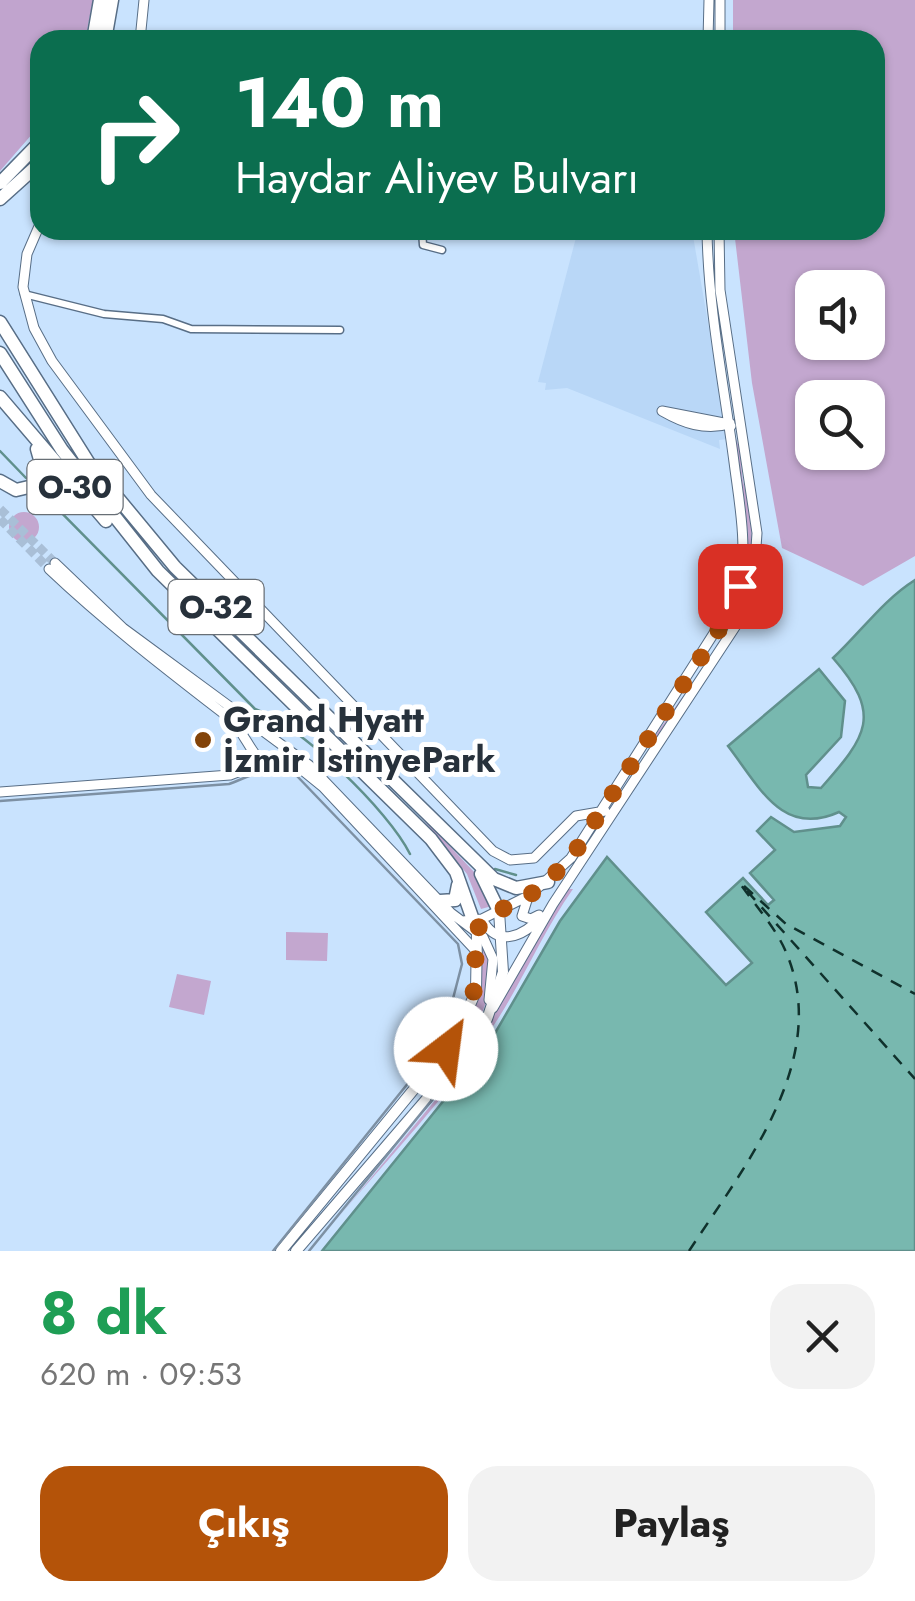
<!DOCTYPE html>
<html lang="tr">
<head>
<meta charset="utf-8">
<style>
	body { margin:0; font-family:Jost,sans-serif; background:#f2f2f2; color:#222; height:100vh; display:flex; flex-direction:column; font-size:38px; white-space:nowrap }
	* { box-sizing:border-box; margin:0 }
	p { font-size:32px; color:#767676 }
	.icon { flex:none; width:55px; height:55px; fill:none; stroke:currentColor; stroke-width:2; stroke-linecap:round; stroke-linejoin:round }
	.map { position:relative; height:1251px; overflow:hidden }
	.sheet { display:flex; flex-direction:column; background:#fff; flex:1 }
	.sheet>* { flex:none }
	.banner { position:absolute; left:30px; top:30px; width:855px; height:210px; border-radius:30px; box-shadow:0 2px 8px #0004; background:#0b6e4f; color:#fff; overflow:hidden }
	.fabs { position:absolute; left:795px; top:270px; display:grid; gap:20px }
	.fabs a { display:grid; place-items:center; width:90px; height:90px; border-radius:20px; background:#fff; box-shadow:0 2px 8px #0004; font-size:50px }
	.pin { position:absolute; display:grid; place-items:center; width:85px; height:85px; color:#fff; margin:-42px; border-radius:20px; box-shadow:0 5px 15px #0006 }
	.me { position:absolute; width:110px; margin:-55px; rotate:30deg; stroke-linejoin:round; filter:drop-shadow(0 0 8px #0008) }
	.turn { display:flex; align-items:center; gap:35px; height:210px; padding:0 40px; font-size:45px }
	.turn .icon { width:130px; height:130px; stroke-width:2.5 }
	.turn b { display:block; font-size:70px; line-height:85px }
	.round { display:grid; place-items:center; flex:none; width:105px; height:105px; border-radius:30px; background:#f2f2f2 }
	.overview { display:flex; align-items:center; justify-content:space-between; height:170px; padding:0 40px }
	h1 { font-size:60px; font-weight:700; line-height:75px; color:#1e9e55 }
	.primary-button { display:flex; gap:20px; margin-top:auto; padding:20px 40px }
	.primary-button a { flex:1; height:115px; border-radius:30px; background:#b45309; color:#fff; font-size:40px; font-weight:700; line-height:115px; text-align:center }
	.primary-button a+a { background:#f2f2f2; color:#222 }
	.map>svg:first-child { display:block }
	.built { fill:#b9d7f7 }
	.green { fill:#c3a7cf; fill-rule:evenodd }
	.forest { fill:#c1a4ce }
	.water { fill:#78b8af; stroke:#60908c; stroke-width:2.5 }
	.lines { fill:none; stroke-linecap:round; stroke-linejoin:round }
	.stream { stroke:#60908c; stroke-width:2.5 }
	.ferry { stroke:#10312c; stroke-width:2.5; stroke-dasharray:12 10; stroke-linecap:butt }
	.secondary-tunnel { stroke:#a9bfd7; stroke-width:9; stroke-dasharray:9 4.5; stroke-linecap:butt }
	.street-casing { stroke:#586e86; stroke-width:9 }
	.secondary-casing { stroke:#586e86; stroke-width:11 }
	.primary-casing { stroke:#586e86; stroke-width:12 }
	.highway-casing { stroke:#586e86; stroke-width:15 }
	.street { stroke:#fff; stroke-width:6 }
	.secondary { stroke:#fff; stroke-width:9 }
	.primary { stroke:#fff; stroke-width:10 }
	.highway { stroke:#fff; stroke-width:12 }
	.tram { stroke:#7d90a3; stroke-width:2.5 }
	.route { stroke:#b45309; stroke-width:18; stroke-dasharray:0 32.4 }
	.poi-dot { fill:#834308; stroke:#fff; stroke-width:4 }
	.labels { text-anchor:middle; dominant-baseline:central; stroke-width:10; stroke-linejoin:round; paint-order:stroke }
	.shield { fill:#fff; stroke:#686f76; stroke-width:2.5 }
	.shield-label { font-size:32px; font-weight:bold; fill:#27313b }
	.poi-label { font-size:35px; font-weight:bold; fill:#27313b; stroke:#fff; text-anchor:start }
</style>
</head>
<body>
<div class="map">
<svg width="915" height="1251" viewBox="0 0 915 1251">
	<rect width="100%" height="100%" fill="#c9e3fe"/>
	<path class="built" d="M578,230h114l36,209 -9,1 1,9 -153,-61 -22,2 1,-7 -8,-1z"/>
	<path class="green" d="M733,0h182v556l-52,30 -81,-38 -30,-165 -18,-153h141v-190h-142zM812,288h56v54h-56zM812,398h56v54h-56z
		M733,434c10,13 7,35 11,51 30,107 -33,174 -88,259h-6c36,-56 96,-120 98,-189 1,-40 -10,-82 -15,-121z
		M9 527a15 15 0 1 1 30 0a15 15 0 1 1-30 0Z
		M413,807l62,66 17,33 -11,3 -14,-35z
		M567,889h6c-31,44 -51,94 -81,139 -44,69 -103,129 -155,191l128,-155z
		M286,932l42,1 -1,28 -41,-1z
		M482,944c22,44 -6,90 -37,122l34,-69z
		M177,974l34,7 -7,34 -35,-8z"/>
	<path class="forest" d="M0,0h93l-8,40h-45v85l-40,46z"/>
	<path class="water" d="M915,580v671h-593l165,-204 73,-126 47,-64 119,128 26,-22 -46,-51 37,-34 25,27 6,-5 -24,-27 25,-23 -18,-19 14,-14 23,15 46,-6 6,-9 -7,-5c-57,26 -80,-26 -111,-66l91,-77 26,32 -4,36 -35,38 2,12 13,1c46,-52 62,-73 12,-130 28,-26 50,-58 82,-78z"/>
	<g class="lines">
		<path class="stream" d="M0,451l26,27
			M39,490l216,219c45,16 134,102 155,145
			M495,869l21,6"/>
		<path class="ferry" d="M744,886l42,38 129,70
			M747,891l168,188
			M689,1251c55,-84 143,-192 97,-299 -10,-24 -32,-48 -47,-70"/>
		<path class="secondary-tunnel" d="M0,509l55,54
			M0,519l49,50"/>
		<defs>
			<path id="street" d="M141,35l59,5
				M422,230l1,15 19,5
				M24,294l80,20 59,5 28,10 149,1"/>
			<path id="secondary" d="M720,0v40
				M140,40l4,-40
				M708,40l1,-40
				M40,224l-13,30 -4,33 11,41 18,33 99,134 342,356 17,9 24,-2 42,-42 29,-5
				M730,423l-1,1c-24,7 -46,-1 -67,-13l67,13 2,2
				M55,563l68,65 186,137 142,148 32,24 10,22 -4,41
				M49,569c57,54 117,100 179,148 16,13 25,42 36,45
				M0,792l230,-17 34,-13 27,-1 32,26 154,165
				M528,897l-6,19 9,3 8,-4
				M482,919c15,29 41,18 59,-2
				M463,921l19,-2 48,-24 41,-37 164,-258c15,-46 5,-91 -1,-138 -10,-77 -26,-155 -27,-232
				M493,1008l60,-104 186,-283 15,-45 3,-43 -37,-243 -1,-60"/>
			<path id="primary" d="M281,1251l175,-213 20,-47 1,-60
				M296,1251l141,-164 50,-68 16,-47 -4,-61"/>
			<path id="highway" d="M93,40l7,-40
				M105,40l7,-40
				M0,183l40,-41
				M0,199l40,-36
				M0,322l88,140 87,105 319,312 22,9 32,-6
				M0,353l62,97 96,121 273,268 25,33 21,59
				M0,397l106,124
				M0,481l16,9 17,-4 10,-16 -6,-21
				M481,874l18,37
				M440,901l15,-1 3,-15"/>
		</defs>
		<use href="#street" class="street-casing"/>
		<use href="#secondary" class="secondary-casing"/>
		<use href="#primary" class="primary-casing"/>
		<use href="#highway" class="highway-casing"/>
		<use href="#street" class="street"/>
		<use href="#secondary" class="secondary"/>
		<use href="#primary" class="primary"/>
		<use href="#highway" class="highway"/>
		<path class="tram" d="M0,801l229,-17c24,-9 43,-21 67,-9l162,169 4,20 -20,77 -169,210
			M309,1251l122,-150 19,-64"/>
	</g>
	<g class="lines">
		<path class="route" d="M446,1049l27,-46 4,-72 5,-11 56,-30 33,-32 158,-244 11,-28"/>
	</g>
	<circle class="poi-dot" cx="203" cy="740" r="10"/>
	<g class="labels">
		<g class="shield">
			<rect x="27.5" y="460" width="95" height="54" rx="8"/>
			<rect x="168.5" y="580" width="95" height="54" rx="8"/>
		</g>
		<g class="shield-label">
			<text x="75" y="487">O-30</text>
			<text x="216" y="607">O-32</text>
		</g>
		<g class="poi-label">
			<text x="223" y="720">Grand Hyatt<tspan x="223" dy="40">İzmir İstinyePark</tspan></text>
		</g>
	</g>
</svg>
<div class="fabs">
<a><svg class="icon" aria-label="sound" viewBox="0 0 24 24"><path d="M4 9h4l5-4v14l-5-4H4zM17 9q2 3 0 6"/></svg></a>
<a><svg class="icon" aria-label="search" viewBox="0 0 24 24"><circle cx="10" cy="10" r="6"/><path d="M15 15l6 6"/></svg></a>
</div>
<div class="pin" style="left:740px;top:586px;background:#d93025"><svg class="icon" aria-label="arrive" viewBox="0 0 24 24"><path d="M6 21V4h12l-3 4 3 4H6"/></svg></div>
<svg class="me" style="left:446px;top:1049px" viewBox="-20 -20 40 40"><circle r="19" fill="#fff"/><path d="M0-13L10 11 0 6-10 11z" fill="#b45309"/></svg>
<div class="banner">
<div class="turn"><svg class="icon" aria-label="right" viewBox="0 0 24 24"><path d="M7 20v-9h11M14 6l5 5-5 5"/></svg><div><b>140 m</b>Haydar Aliyev Bulvarı</div></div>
</div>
</div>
<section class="sheet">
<div class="overview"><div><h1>8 dk</h1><p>620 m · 09:53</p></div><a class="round"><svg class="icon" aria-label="close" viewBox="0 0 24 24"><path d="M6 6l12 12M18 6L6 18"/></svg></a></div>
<div class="primary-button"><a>Çıkış</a><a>Paylaş</a></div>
</section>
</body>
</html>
